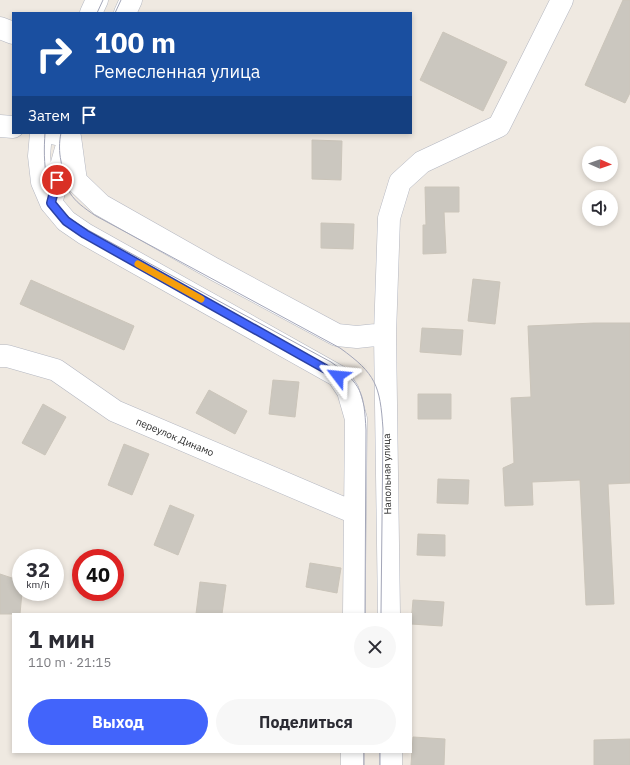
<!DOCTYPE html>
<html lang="ru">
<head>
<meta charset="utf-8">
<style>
	body { margin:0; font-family:"IBM Plex Sans",sans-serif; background:#f7f7f7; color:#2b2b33; height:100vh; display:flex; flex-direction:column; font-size:15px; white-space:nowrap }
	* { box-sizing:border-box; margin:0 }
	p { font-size:13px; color:#7c7c81 }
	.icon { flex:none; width:22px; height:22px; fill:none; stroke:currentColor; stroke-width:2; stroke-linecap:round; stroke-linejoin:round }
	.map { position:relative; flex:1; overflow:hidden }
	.details { position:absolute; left:12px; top:613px; width:400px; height:140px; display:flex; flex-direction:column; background:#fff; border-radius:0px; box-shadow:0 2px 6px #0003 }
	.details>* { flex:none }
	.banner { position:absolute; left:12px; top:12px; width:400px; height:122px; border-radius:0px; box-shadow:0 2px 6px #0003; background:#1a4fa0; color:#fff; overflow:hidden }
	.needle { width:26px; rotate:92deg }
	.controls { position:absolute; left:582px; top:146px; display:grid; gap:8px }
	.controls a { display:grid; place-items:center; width:36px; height:36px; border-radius:50%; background:#fff; box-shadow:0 2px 6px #0003; font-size:20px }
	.speed { position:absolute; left:12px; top:549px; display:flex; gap:8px; font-size:20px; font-weight:700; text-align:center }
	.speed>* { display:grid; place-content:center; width:52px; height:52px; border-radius:50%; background:#fff; box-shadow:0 2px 6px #0003; line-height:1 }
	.speed small { font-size:10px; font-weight:400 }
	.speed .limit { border:6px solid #d22; background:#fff; color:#111 }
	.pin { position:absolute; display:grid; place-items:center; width:34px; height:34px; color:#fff; margin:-17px; border:2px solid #fff; border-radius:50%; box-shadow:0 1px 4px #0007 }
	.me { position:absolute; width:44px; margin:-22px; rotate:299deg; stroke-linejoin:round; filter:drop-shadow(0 0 3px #0008) }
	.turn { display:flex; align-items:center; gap:14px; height:84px; padding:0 16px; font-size:18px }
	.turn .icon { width:52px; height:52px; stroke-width:2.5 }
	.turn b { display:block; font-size:28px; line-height:34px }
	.then { display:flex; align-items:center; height:38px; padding:0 16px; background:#0003; gap:8px; font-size:15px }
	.round { display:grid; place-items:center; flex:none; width:42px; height:42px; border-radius:21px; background:#f7f7f7 }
	.overview { display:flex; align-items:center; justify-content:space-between; height:68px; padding:0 16px }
	h1 { font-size:24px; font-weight:700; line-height:30px }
	.button { display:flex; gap:8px; margin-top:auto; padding:8px 16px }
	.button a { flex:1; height:46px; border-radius:24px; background:#4264fb; color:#fff; font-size:16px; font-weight:700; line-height:46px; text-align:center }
	.button a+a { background:#f7f7f7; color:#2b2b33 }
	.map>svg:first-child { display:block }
	.building { fill:#cbc7bf; stroke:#cbc5ba }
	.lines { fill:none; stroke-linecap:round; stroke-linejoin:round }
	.minor-casing { stroke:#b4b7c1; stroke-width:23 }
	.minor { stroke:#fff; stroke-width:22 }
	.tram { stroke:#a3a6b8; stroke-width:1 }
	.route-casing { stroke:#2b41a3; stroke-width:10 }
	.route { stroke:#4264fb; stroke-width:7 }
	.slow { stroke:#f59e0b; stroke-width:7 }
	.labels { text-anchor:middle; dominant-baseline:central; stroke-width:3; stroke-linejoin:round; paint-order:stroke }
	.street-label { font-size:10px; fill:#2e2e2e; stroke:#fff }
</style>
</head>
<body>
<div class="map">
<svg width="630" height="765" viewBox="0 0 630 765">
	<rect width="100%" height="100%" fill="#efe9e1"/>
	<path class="building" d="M623,0h7v93l-5,10 -40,-18z
		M443,32l64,30 -24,49 -63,-31z
		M312,140l30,1 -1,39 -29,-1z
		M425,187h34v25h-15l2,41 -23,1v-29h3z
		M321,223l33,1 -1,25 -32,-1z
		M473,279l27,3 -5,42 -27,-3z
		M31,280l103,46 -10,24 -104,-46z
		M594,323h36v160l-22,1 6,120 -28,1 -6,-125 -48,2 1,23 -28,1 -2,-38 11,-5 -3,-65 20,-1 -3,-71z
		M422,328l41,2 -2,25 -41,-3z
		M273,380l26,2 -4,35 -26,-3z
		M209,390l38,21 -12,23 -39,-21z
		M418,394h33v25h-33z
		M43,404l23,13 -21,38 -23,-12z
		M124,444l25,10 -17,41 -24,-10z
		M438,479l31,1 -1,24 -31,-1z
		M170,505l24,10 -16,40 -24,-10z
		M418,534l27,1v21l-28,-1z
		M310,563l31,5 -4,25 -31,-6z
		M0,574l21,7v11h1l-2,22h-20z
		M200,582l26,3 -4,29h-26z
		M413,600l31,2 -2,24 -31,-2z
		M413,737l32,2 -1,26h-33z
		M630,739v26h-36v-25z"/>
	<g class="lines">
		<defs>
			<path id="minor" d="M91,13l6,-13
				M125,13l6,-13
				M0,28l13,5
				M0,126l13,1
				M41,133l-2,23 3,26 9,21 15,18 19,13 253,142 10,15 8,28 -2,195
				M52,133l18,4 6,44 25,24 113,64 123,66 20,2 28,-3
				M51,203l16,-58
				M0,356h7l49,14 59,41 240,102
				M389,614l-4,-280 4,-116 11,-36 22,-20 77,-36 63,-126
				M391,752v13
				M352,765v-13"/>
		</defs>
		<use href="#minor" class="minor-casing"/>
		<use href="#minor" class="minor"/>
		<path class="tram" d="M97,13l6,-13
			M115,13l6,-13
			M45,133c-2,30 -1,64 25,85 5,5 12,8 18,12l243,132c31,22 33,31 35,68l-1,184
			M61,133c-2,9 -2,19 0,28 4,30 9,38 35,55l244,132c36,26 40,37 43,81l-2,185
			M364,765v-13
			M380,765v-13"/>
	</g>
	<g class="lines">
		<defs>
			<path id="route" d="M57,180l-6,23 15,18 19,13 253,142"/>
		</defs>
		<use href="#route" class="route-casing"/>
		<use href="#route" class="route"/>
		<path class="slow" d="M138,264l63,35"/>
	</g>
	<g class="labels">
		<g class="street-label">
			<text transform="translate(175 437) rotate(23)">переулок Динамо</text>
			<text transform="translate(387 474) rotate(-91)">Напольная улица</text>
		</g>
	</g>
</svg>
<div class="controls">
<a><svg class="needle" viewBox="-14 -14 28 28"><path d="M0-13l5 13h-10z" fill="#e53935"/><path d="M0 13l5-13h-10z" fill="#7c7c81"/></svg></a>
<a><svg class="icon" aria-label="sound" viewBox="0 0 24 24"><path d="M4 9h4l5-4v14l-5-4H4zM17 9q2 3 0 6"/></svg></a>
</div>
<div class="speed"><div>32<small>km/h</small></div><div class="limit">40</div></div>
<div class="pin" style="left:57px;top:180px;background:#d93025"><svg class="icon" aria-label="arrive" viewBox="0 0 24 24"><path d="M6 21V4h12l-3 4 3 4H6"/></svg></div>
<svg class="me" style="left:338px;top:376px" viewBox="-20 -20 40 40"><path d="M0-17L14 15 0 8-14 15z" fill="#4264fb" stroke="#fff" stroke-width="4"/></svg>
<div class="banner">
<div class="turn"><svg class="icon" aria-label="right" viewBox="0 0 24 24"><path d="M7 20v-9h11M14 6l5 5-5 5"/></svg><div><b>100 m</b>Ремесленная улица</div></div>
<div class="then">Затем<svg class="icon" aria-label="arrive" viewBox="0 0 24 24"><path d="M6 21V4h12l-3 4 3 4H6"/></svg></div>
</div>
<section class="details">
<div class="overview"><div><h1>1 мин</h1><p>110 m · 21:15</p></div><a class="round"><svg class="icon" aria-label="close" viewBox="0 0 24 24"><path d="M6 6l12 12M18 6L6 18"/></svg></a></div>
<div class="button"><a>Выход</a><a>Поделиться</a></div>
</section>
</div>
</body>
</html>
